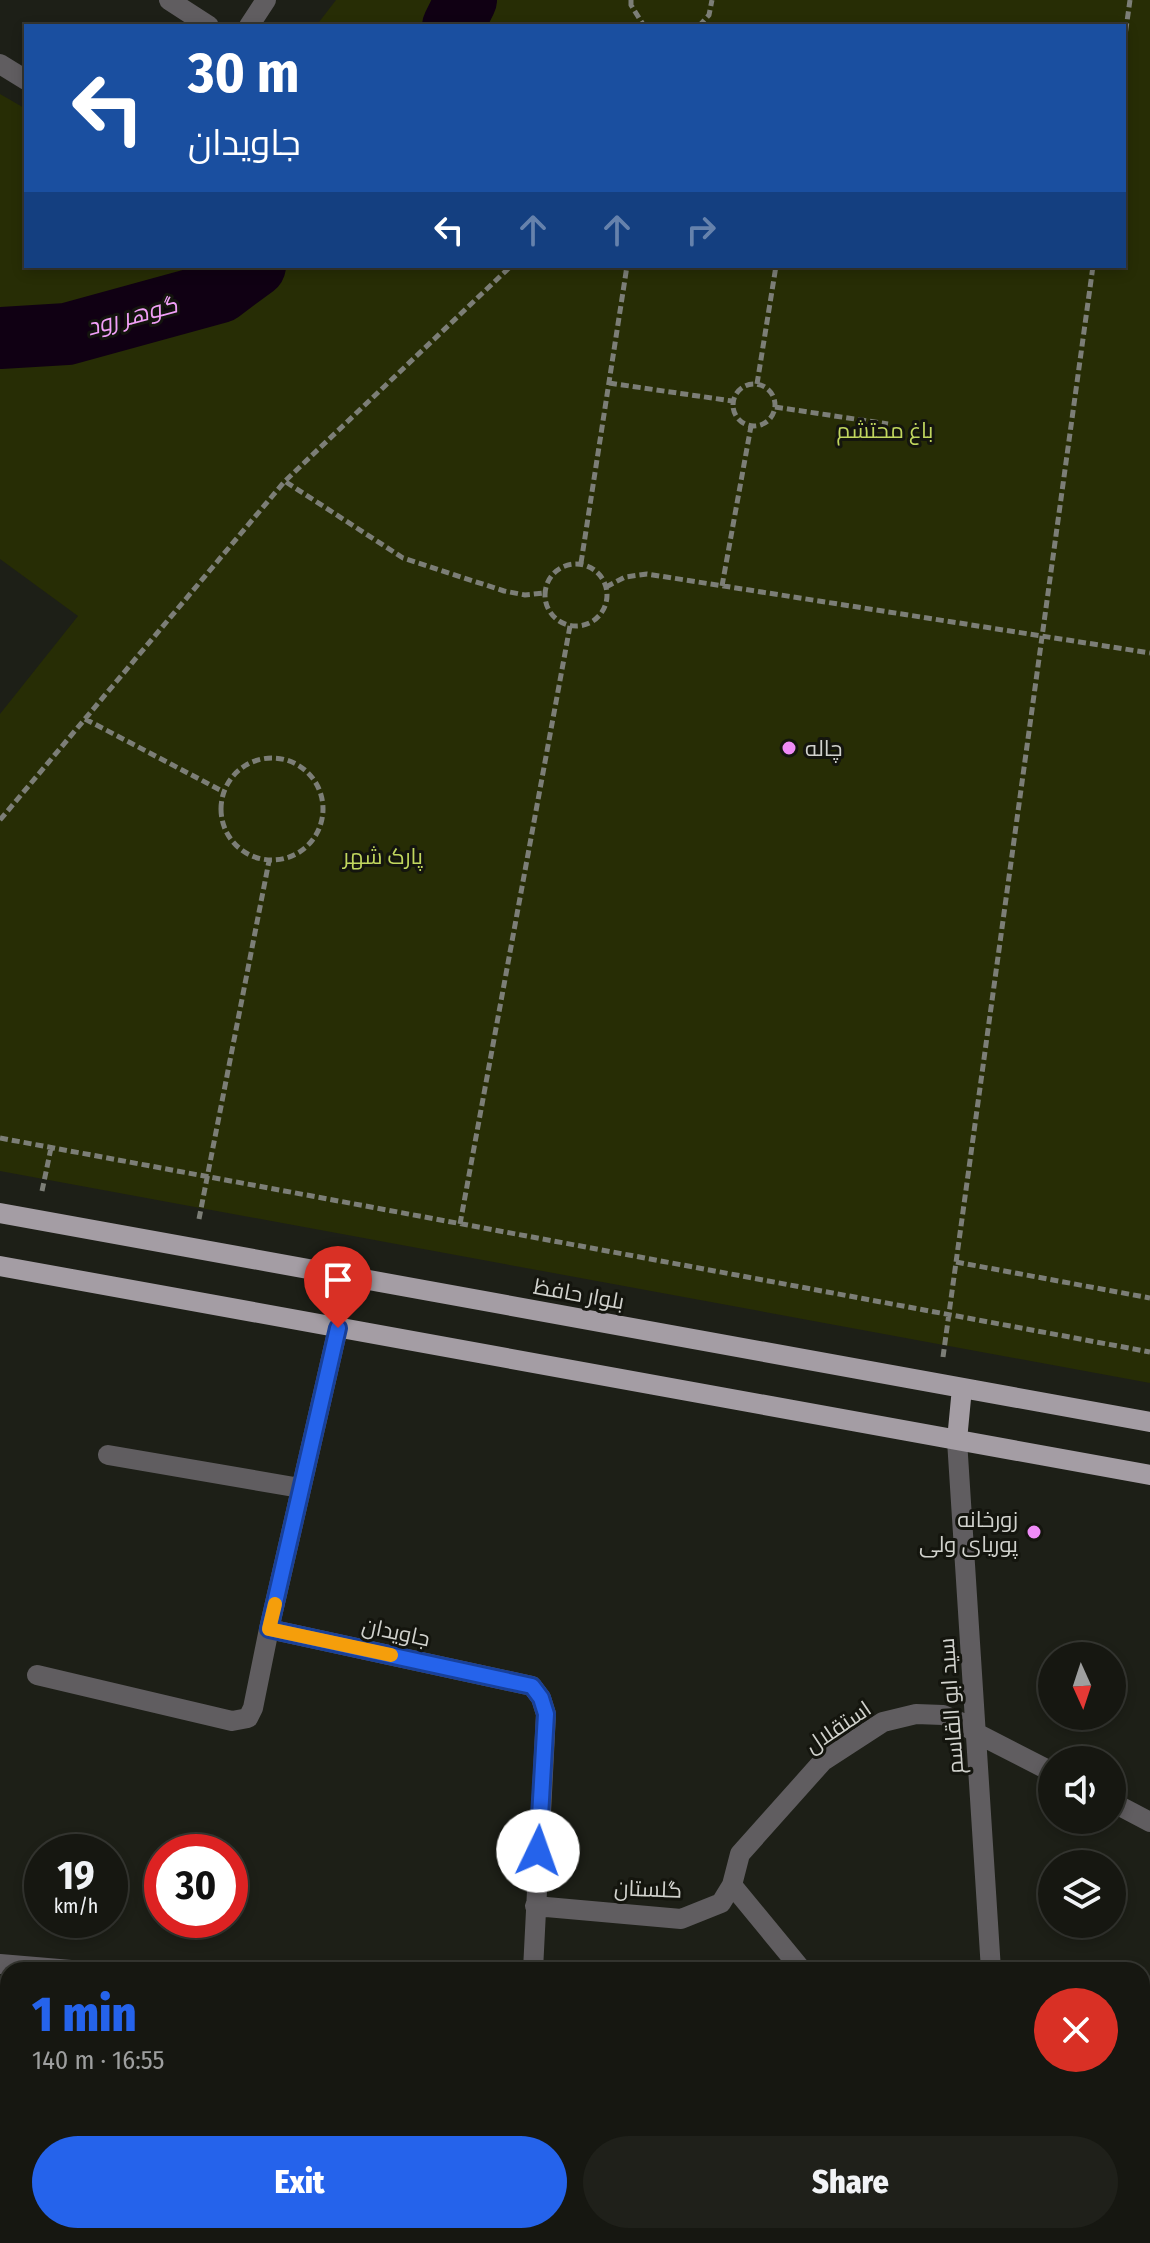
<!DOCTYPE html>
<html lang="en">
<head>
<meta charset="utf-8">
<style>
	body { margin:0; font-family:"Fira Sans Condensed",Cairo,sans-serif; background:#1f201a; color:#f1f3f6; height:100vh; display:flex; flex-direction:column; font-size:30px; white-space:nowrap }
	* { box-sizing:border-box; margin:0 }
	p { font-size:26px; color:#9e9f9f }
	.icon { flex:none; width:44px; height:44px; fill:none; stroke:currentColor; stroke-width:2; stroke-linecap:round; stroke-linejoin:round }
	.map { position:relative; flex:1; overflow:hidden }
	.panel { position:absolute; left:0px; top:1962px; width:1150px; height:282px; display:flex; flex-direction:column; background:#161711; border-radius:24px 24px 0 0; box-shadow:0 4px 12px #0003,0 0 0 2px #353631 }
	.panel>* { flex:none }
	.banner { position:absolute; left:24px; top:24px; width:1102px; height:244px; border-radius:0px; box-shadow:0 4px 12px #0003,0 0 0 2px #353631; background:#1a4fa0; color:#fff; overflow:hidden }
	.needle { width:52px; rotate:177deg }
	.tools { position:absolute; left:1038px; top:1642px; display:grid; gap:16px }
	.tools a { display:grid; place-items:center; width:88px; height:88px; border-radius:50%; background:#161711; box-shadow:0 4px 12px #0003,0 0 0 2px #353631; font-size:40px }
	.speed { position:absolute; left:24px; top:1834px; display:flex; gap:16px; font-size:40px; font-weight:700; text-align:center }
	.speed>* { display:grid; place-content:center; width:104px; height:104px; border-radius:50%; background:#161711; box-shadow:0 4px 12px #0003,0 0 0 2px #353631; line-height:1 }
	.speed small { font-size:20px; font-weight:400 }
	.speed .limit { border:12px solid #d22; background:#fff; color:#111 }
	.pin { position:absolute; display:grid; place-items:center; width:68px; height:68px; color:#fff; margin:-82px -34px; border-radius:50% 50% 50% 0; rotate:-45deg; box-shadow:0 0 8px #0007 }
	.pin .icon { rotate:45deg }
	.me { position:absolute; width:88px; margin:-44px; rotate:3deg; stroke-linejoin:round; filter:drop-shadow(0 0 6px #0008) }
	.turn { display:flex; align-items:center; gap:28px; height:168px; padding:0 32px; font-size:36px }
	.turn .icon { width:104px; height:104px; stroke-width:2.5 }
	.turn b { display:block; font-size:56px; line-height:68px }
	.lanes { display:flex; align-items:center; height:76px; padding:0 32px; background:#0003; justify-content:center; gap:40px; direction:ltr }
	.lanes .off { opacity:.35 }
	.round { display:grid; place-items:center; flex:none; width:84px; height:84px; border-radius:42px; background:#1f201a }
	.summary { display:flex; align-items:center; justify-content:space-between; height:136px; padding:0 32px }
	h1 { font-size:48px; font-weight:800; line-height:60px; color:#2563eb }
	.primary-button { display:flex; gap:16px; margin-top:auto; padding:16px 32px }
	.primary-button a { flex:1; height:92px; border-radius:48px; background:#2563eb; color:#fff; font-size:32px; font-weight:800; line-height:92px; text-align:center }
	.primary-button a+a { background:#1f201a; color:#f1f3f6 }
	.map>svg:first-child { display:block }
	.green { fill:#272d05 }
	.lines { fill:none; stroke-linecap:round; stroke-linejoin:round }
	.river { stroke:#100013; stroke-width:62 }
	.path { stroke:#7c7e77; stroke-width:5; stroke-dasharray:8 4; stroke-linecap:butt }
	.minor { stroke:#605d60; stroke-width:20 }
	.major { stroke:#a49da4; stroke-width:20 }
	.route-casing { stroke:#184099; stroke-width:20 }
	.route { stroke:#2563eb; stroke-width:14 }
	.slow { stroke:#f59e0b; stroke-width:14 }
	.poi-dot { fill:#ef8bf7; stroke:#14150e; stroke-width:3 }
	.labels { text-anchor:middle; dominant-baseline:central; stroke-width:6; stroke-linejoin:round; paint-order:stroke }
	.park-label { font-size:22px; fill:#c1d75e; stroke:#14150e }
	.poi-label { font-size:22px; fill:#d1d2cd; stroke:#14150e; text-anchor:start }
	.street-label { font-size:22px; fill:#d1d2cd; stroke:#14150e }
	.water-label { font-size:24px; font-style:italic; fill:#f19ff7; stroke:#14150e }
</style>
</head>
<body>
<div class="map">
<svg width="1150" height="2243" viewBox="0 0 1150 2243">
	<rect width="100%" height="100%" fill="#1d1f17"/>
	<path class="green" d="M336,0h814v1383l-1150,-212v-457l78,-98 -78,-57v-465l26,15v157h1098v-240h-808z"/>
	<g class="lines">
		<path class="river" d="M453,26l13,-26
			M0,338l67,-4 153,-42 35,-26"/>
		<path class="path" d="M631,0v5l13,21
			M699,26l10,-11 3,-15
			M1124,43l6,-43
			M609,383l123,18
			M733 405a21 21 0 1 1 42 0a21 21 0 1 1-42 0Z
			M757,384l19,-118
			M775,407l113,17
			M286,482l117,76 101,33 21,4 19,-2
			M581,563l46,-297
			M545 595a31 31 0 1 1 62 0a31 31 0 1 1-62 0Z
			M722,586l29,-160
			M606,587l19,-10 22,-3 503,79
			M85,719l139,73
			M221 809a51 51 0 1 1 102 0a51 51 0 1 1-102 0Z
			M0,820l285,-339 226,-215
			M0,1138l1150,214
			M42,1191l9,-43
			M199,1219l70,-358
			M460,1224l110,-598
			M956,1262l194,36
			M943,1357l150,-1091
			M0,2144l8,2"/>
		<path class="minor" d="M169,0l40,26
			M249,26l17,-26
			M0,64l26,16
			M338,1328l-69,301 263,57 9,12 5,16 -13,256
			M957,1440l34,530
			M108,1455l192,33
			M37,1675l195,46 16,-3 5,-10 16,-79
			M1112,1802l38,20
			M732,1885l8,-31 83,-93 60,-39 33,-8 27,1 17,7 16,11 76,39
			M535,1906l146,13 40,-16 11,-18 70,85
			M0,1964l71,6
			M1142,2110h8
			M951,2236l2,7
			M1008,2236l1,7
			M170,2243l2,-7
			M519,2243l2,-7"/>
		<path class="major" d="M0,1213l1150,209
			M0,1266l1150,209
			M957,1440l5,-52"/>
	</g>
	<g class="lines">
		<defs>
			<path id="route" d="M338,1328l-69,301 263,57 9,12 5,16 -8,137"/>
		</defs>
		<use href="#route" class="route-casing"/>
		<use href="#route" class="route"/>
		<path class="slow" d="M275,1604l-6,25 122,26"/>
	</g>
	<g class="poi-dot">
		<circle cx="789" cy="748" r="8"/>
		<circle cx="1034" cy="1532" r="8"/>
	</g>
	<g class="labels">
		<g class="park-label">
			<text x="885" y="430">باغ محتشم</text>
			<text x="383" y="856">پارک شهر</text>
		</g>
		<g class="poi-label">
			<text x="805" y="748">چاله</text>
			<text x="1018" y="1519" text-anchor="end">زورخانه<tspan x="1018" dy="25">پوریای ولی</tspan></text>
		</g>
		<g class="street-label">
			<text transform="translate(579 1294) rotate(10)">بلوار حافظ</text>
			<text transform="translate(396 1632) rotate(12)">جاویدان</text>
			<text transform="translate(951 1706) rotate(-94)">سید ابو القاسم</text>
			<text transform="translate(838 1727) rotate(-34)">استقلال</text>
			<text transform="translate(648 1889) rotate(2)">گلستان</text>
		</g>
		<g class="water-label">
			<text transform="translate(132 316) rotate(-15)">گوهر رود</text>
		</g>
	</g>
</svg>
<div class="tools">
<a><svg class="needle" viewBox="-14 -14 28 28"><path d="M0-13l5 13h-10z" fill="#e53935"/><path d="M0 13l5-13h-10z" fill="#9e9f9f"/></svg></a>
<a><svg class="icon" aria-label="sound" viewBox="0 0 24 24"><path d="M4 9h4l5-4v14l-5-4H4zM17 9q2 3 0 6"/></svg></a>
<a><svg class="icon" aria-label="layers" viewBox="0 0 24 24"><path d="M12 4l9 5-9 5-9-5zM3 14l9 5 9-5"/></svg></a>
</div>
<div class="speed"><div>19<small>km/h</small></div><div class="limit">30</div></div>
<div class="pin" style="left:338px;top:1328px;background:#d93025"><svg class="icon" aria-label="arrive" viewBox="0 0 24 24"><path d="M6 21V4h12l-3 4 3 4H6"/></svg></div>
<svg class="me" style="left:538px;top:1851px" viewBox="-20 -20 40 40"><circle r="19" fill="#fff"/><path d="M0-13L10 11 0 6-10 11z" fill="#2563eb"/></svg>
<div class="banner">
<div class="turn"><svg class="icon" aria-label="left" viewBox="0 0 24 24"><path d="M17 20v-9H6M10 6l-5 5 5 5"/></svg><div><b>30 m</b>جاویدان</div></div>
<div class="lanes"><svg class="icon" aria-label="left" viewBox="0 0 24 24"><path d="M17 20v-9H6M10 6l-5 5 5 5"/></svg><svg class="icon off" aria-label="ahead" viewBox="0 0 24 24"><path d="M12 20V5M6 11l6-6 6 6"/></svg><svg class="icon off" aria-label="ahead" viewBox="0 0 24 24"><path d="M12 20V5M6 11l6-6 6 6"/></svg><svg class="icon off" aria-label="right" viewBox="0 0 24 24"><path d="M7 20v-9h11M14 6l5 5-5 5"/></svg></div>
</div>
<section class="panel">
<div class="summary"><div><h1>1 min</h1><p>140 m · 16:55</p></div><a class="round" style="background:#d93025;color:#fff"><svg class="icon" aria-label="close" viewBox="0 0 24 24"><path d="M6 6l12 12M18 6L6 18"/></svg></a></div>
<div class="primary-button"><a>Exit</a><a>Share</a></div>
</section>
</div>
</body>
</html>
